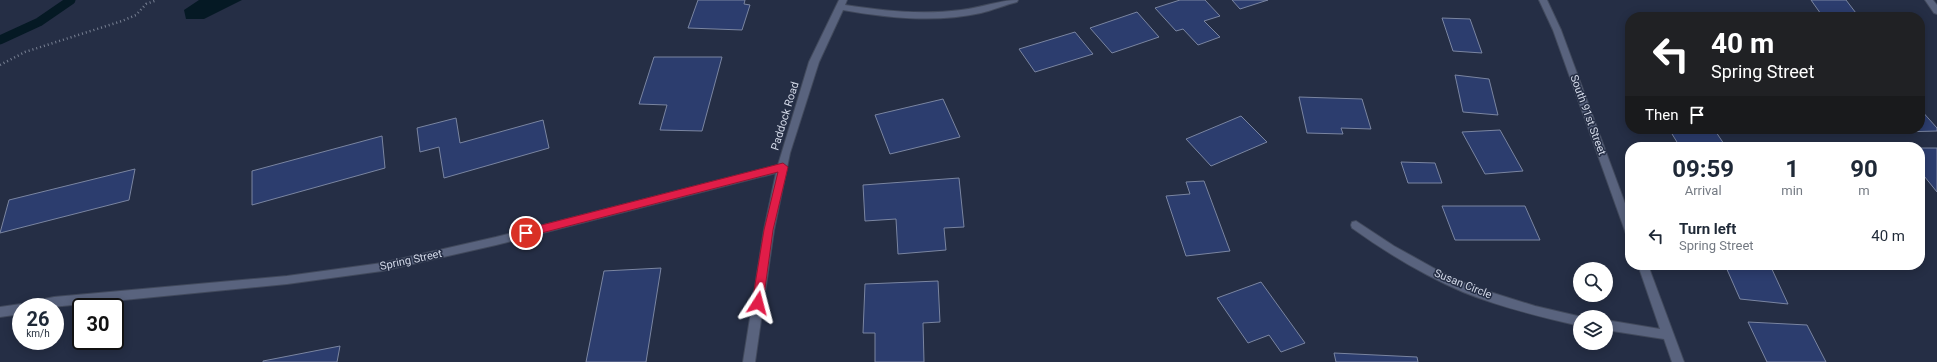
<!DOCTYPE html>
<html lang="en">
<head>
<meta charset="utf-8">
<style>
	body { margin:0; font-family:Roboto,sans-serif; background:#f6f6f7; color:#1f2937; height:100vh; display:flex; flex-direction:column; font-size:15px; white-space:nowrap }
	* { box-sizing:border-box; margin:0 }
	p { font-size:13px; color:#747a83 }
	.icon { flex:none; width:22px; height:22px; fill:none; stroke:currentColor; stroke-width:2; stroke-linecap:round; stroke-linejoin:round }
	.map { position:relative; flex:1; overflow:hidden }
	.details { position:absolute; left:1625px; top:142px; width:300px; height:128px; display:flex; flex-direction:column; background:#fff; border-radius:16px; box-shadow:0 2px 10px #0003 }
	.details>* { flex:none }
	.guide { position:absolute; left:1625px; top:12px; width:300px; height:122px; border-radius:16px; box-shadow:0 2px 10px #0003; background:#202124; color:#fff; overflow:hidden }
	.tools { position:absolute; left:1573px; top:262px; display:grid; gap:8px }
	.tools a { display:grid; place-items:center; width:40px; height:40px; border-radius:50%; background:#fff; box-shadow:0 2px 10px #0003; font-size:20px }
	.speed { position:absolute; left:12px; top:298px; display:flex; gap:8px; font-size:20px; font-weight:700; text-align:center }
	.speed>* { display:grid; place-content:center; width:52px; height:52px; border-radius:50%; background:#fff; box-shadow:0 2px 10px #0003; line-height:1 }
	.speed small { font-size:10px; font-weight:400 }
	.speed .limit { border:2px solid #111; border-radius:6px; background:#fff; color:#111 }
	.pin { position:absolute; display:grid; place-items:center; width:34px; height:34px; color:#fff; margin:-17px; border:2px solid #fff; border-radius:50%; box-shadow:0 1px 4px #0007 }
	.me { position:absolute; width:44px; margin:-22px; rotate:9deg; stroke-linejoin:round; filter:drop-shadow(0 0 3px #0008) }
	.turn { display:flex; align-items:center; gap:14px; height:84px; padding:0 20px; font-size:18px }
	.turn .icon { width:52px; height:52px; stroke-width:2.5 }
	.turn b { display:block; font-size:28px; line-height:34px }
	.then { display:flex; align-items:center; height:38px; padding:0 20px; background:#0003; gap:8px; font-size:15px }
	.eta { display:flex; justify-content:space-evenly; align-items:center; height:68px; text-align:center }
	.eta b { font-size:24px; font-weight:700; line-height:28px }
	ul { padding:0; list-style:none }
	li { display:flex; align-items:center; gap:12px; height:52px; padding:0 20px }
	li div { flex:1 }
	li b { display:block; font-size:15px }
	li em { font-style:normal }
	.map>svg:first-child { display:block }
	.water { fill:#051924 }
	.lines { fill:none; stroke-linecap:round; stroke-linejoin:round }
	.stream { stroke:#051924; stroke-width:9 }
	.building { fill:#2c3d6e; stroke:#7a85a1 }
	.street-casing { stroke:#41495c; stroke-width:2 }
	.path { stroke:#788093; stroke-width:2.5; stroke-dasharray:1 3; stroke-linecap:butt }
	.street { fill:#59637e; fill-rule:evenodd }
	.route { fill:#e11d48; stroke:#92132f }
	.labels { text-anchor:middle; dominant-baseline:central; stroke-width:3; stroke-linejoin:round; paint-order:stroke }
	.street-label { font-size:11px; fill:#d3d9e8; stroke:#252e45 }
</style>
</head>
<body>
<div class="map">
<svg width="1937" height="362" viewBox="0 0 1937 362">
	<rect width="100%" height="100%" fill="#252e45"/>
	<path class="water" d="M199,0h43l-38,19h-18l-2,-9z"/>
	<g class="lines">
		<path class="stream" d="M0,40l39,-18 32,-22"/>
	</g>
	<path class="building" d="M698,0h47l-1,4 6,1 -8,25 -54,-2z
		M1180,0h25l15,16 -16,5 16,16 -22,8 -15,-16 -7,2 -21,-23z
		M1232,0h36l-28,9z
		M1811,0h35l13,17h-36z
		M1137,12l22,25 -47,16 -22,-25z
		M1442,18l28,1 12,34 -29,-2z
		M1075,32l18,22 -58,18 -16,-23z
		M654,57h68l-20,74 -42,-1 7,-25 -28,-1z
		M1455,75l34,4 9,36 -35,-3z
		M1299,97l63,2 9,30 -30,-1 2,6 -36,-1z
		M943,99l17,38 -70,17 -15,-39z
		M1920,109l17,19v3l-36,1 -3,-3h22z
		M1241,116l26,26 -56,24 -25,-27z
		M456,118l4,25 83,-23 6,28 -105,30 -5,-31 -19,5 -3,-24z
		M1669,129h45l12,18h-46z
		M1500,130l23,41 -38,3 -23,-42z
		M382,136l3,32 -133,37v-34z
		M1920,148h17v44l-17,-21z
		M1401,162l34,1 7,20h-34z
		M135,169l-6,31 -129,33 9,-33z
		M959,178l5,49 -20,1 2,22 -48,4 -2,-35 -31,2 -2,-36z
		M1204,181l26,70 -44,5 -20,-60 24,-2 -4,-12z
		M1442,206h83l15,34h-85z
		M1725,265h45l18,39 -48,-5z
		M661,268l-15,94h-60l18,-91z
		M938,281l2,41 -17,1 1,39h-49v-29h-12l2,-49z
		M1261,282l44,61 -24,9 -12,-17 -21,8 -31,-45z
		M1748,322l59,3 19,37h-59z
		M340,346l-3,16h-74v-1z
		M1334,353l83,4 1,5h-82z"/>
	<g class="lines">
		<defs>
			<path id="street" d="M839,0h8l-2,5c39,6 77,10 116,5 20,-2 38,-10 57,-10l-1,2c-12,3 -24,8 -36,11 -45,10 -93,5 -138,-3l-24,52 -29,91 -16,77 -19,132h-12l21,-132 12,-57 -280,72 -114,26 -95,13 -235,23h-31v7l-21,3v-10l21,-3 4,2 5,-4 24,-5 233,-21 95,-13 114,-26 282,-72 31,-103z
				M1539,0h8l14,30 69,187v18l-4,-1 -1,-3 -72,-201z
				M1925,0h8l4,5v9l-3,-1z
				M1356,221l38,25 45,25 32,15 64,20 47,11h-2v9c-39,-9 -80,-19 -117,-34 -40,-17 -76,-39 -111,-64l-1,-3 1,-3z
				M1638,265h10l36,97h-12l-8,-23 -58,-9v-10l54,9z"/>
		</defs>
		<use href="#street" class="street-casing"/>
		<path class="path" d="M0,65l25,-13 97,-31 14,-6 10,-11 11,-4"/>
		<use href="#street" class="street"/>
	</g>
	<path class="route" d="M783,163l5,4 -15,63 -10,73 -5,5 -6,-5 12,-73 14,-58 -252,65 -4,-4 4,-4z"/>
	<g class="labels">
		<g class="street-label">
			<text transform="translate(1588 115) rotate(70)">South 91st Street</text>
			<text transform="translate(785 116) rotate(-73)">Paddock Road</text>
			<text transform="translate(411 260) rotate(-12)">Spring Street</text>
			<text transform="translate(1463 284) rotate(22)">Susan Circle</text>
		</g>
	</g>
</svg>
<div class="tools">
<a><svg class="icon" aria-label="search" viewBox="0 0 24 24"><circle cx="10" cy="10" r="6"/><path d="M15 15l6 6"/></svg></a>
<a><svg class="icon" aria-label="layers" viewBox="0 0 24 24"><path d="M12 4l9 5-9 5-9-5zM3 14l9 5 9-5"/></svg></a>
</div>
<div class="speed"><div>26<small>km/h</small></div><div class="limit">30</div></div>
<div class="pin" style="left:526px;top:233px;background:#d93025"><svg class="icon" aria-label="arrive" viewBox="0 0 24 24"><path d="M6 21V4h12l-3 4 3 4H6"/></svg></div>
<svg class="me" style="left:758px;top:303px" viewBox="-20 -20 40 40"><path d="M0-17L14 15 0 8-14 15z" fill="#e11d48" stroke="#fff" stroke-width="4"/></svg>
<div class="guide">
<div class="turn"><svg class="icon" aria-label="left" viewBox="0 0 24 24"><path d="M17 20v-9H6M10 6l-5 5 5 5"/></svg><div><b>40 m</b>Spring Street</div></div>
<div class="then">Then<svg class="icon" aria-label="arrive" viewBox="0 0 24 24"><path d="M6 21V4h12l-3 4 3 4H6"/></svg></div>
</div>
<section class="details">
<div class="eta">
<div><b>09:59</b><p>Arrival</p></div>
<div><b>1</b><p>min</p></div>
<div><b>90</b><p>m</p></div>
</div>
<ul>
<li><svg class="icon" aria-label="left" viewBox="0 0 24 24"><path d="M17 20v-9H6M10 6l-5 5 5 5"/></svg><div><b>Turn left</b><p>Spring Street</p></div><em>40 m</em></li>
</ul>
</section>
</div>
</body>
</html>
